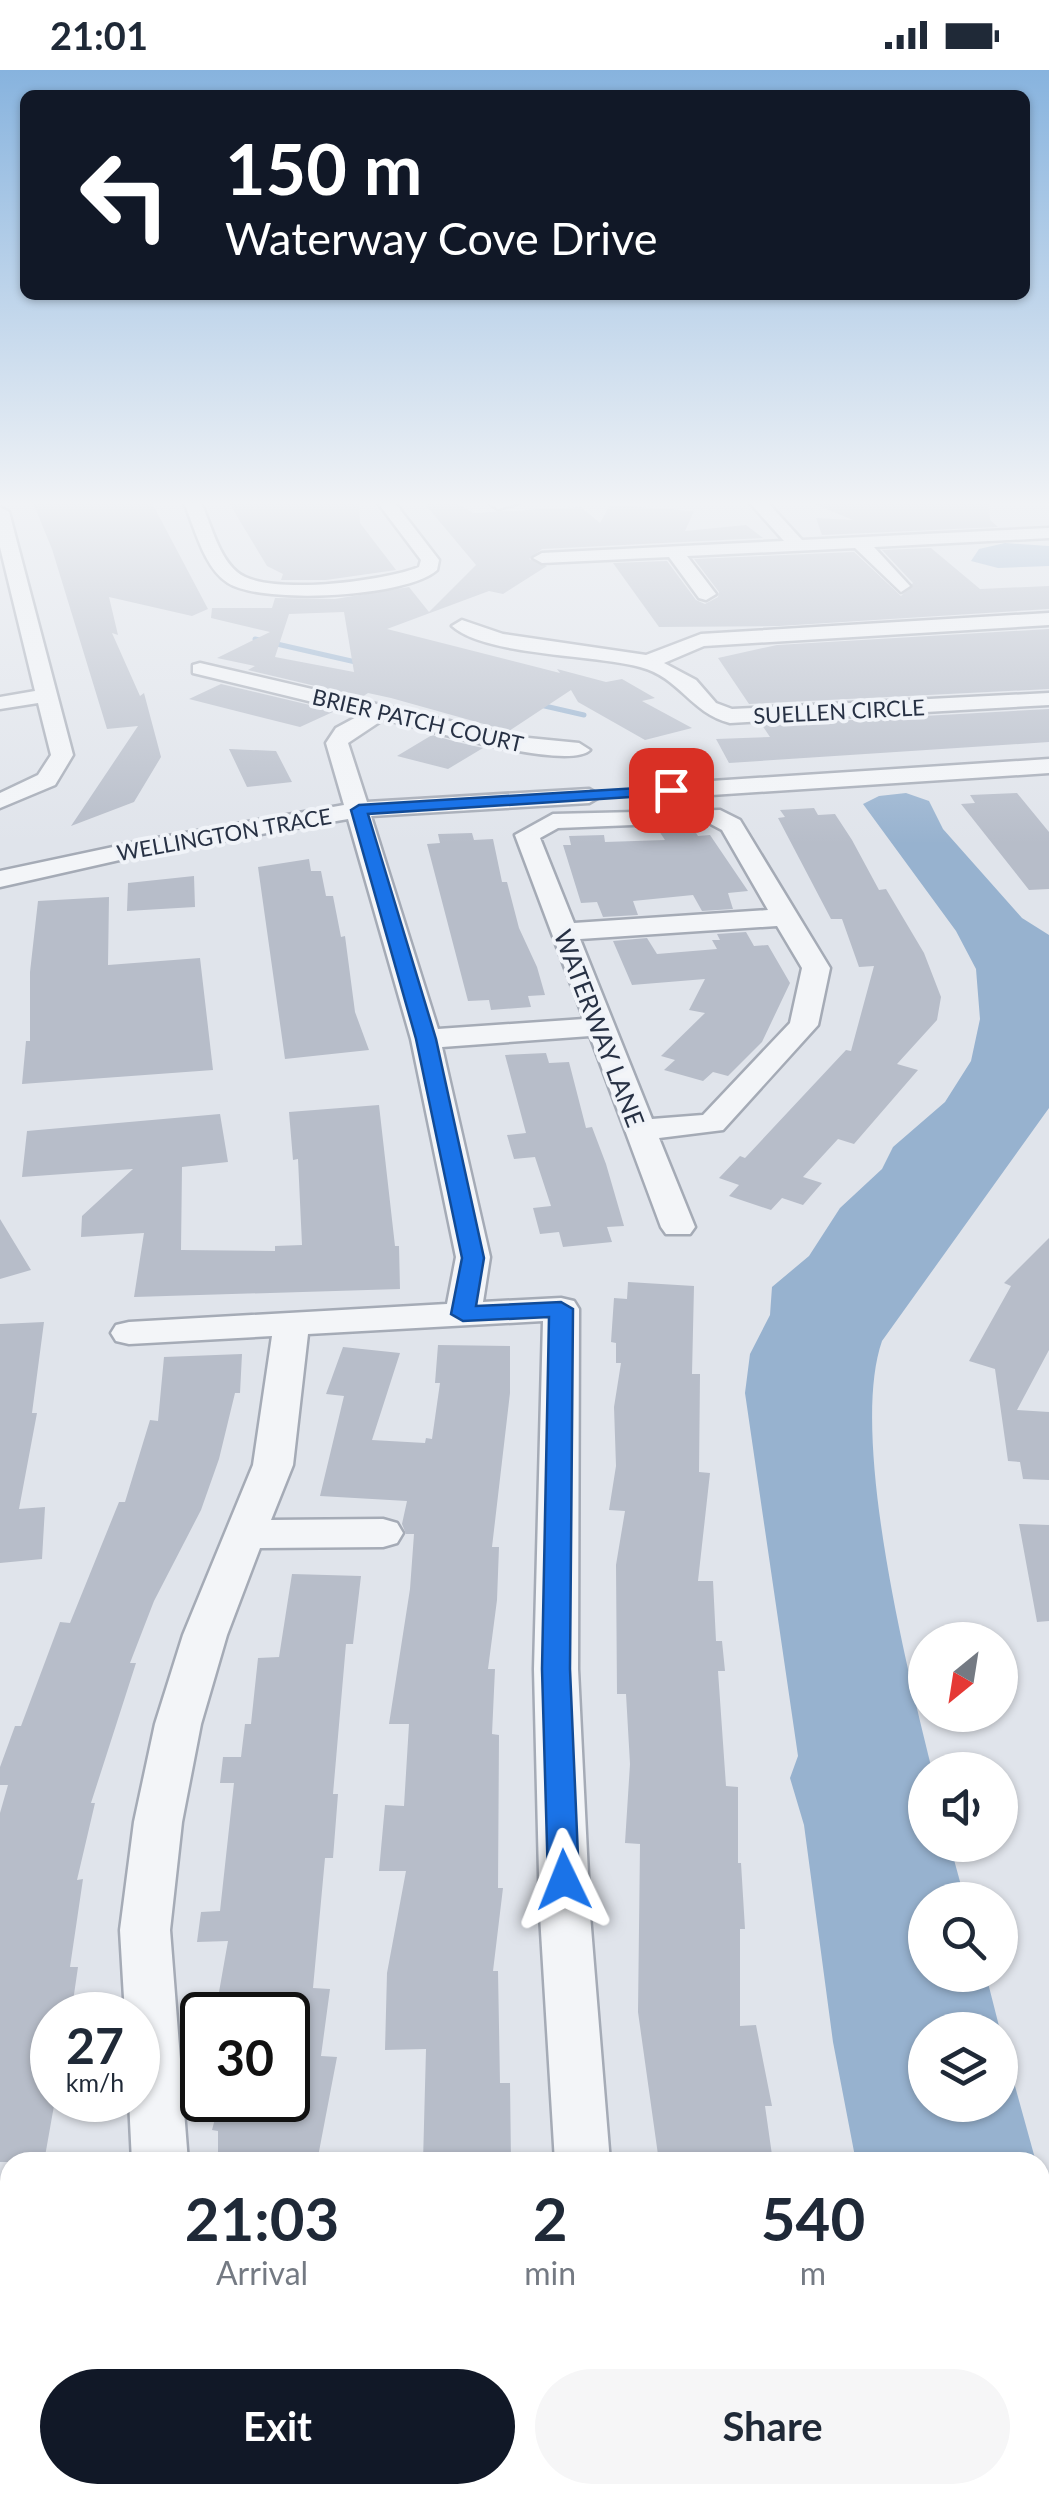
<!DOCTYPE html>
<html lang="en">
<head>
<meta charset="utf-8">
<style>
	body { margin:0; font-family:Lato,sans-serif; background:#f6f6f7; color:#1f2937; height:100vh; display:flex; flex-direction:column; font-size:38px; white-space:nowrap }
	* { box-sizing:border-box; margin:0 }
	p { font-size:32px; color:#747a83 }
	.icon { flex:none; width:55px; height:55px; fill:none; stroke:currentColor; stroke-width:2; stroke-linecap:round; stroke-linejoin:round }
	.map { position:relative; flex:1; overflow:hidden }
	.details { position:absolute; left:0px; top:2082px; width:1050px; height:352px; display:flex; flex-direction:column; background:#fff; border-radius:30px 30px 0 0; box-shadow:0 2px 8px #0004 }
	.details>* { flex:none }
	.guide { position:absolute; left:20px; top:20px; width:1010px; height:210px; border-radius:15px; box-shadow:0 2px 8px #0004; background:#111827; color:#fff; overflow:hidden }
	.needle { width:65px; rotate:210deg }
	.fabs { position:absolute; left:908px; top:1552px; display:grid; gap:20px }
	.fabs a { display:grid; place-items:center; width:110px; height:110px; border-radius:50%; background:#fff; box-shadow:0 2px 8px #0004; font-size:50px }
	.speed { position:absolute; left:30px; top:1922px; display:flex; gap:20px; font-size:50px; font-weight:700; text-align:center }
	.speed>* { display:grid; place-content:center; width:130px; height:130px; border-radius:50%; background:#fff; box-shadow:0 2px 8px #0004; line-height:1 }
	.speed small { font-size:25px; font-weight:400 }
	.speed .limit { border:5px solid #111; border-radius:15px; background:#fff; color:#111 }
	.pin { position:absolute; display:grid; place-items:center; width:85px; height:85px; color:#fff; margin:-42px; border-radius:20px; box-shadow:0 5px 15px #0006 }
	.me { position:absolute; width:110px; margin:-55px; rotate:358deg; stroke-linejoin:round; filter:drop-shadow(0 0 8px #0008) }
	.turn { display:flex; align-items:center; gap:35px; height:210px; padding:0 40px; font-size:45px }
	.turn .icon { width:130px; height:130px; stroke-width:2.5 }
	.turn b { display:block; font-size:70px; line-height:85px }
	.eta { display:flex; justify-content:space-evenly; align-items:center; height:170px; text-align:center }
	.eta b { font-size:60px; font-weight:700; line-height:70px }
	.action { display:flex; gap:20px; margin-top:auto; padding:20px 40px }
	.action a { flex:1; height:115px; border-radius:60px; background:#111827; color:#fff; font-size:40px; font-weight:700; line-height:115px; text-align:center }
	.action a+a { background:#f6f6f7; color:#1f2937 }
	.status { display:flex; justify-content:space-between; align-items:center; height:70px; padding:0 50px; background:#fff; direction:ltr }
	.status svg { height:28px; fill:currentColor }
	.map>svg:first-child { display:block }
	.water { fill:#97b2cf }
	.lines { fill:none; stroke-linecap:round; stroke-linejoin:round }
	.stream { stroke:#97b2cf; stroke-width:5 }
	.building { fill:#b7bdc9; fill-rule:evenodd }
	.minor-casing { stroke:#a5abb6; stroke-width:5 }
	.minor { fill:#f3f5f8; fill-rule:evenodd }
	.route { fill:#1a73e8; stroke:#114b97; stroke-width:2.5 }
	.labels { text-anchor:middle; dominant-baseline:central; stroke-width:8; stroke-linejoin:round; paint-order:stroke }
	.far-street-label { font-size:22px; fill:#273144; stroke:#f0f3f8 }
	.street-label { font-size:25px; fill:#273144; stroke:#f0f3f8 }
</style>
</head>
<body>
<div class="status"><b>21:01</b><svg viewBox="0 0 49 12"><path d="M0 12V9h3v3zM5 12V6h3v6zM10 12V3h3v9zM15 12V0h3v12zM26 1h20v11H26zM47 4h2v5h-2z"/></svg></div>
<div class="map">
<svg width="1049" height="2434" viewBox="0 0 1049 2434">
	<rect width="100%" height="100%" fill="#e0e4eb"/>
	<path class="water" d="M1005,473l44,3v20l-51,2 -27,-7 8,-12z
		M906,723l23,8 14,28 79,89 27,17v173l-167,233c-33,95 25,327 50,429h-7v75h25l15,55h-40v75h61l14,55h-75v75h75v-73l36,130h-180l-23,-120 -29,-217 -14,-47 8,-22 -53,-363 5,-39 20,-39 2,-28 37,-31 31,-48 42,-39 11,-22 52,-45 26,-41 9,-42 -4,-50 -20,-38 -93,-127 16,-8z
		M1040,2109l9,40v285h-121l-2,-9h114z"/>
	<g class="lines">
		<path class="stream" d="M255,569l105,24
			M536,634l48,11"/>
	</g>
	<path class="building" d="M33,433h119l56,106 -16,7 -83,-19 9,38 -6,-2 28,63 4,-3 17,64 -27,45 -63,24 67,-100 -31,3 -55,-180z
		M229,433h130l1,20 36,47 -70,10h-45l2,-6 -16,-8z
		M424,433h34l15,10 108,-6 19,16 10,-18 84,6 -9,20 61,-6 17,13 -221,11 -13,10 18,7 -44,28 -14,-3 -102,38 173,44 -3,-4 49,13 16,-3 33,19 -13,3 50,27 -47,12 -67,-38 -7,-12 -62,41 -118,-33 -23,-5 -6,4 -114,-27 7,-4 -38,-8 53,-26 -59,-14 1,-10h60l3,-10 60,1 74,-12 20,25 47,-47zM344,542l10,60 -79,-15 14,-43z
		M989,433l1,17 8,7 -176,8 -6,-17 37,2 -39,-16z
		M931,478l49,41 69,-3v23l-270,17 -120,1 -46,-64 54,-2 29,39 9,4 13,-7 1,-5 -25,-33 160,-7 47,44 12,-13 -31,-33z
		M1049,559v60l-300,15 -31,-46 59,-13z
		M221,614l114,27 -35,16 -111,-28z
		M1049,639v33l-320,21 -13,-24 54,-2 -8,-12z
		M432,665l25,7 26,6 -35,21 -51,-13z
		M229,679l47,2 16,31 -45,5z
		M1017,723l32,39v57l-20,1 -68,-86 14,-1 -5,-8z
		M814,738l4,7 17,-1 17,26 27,50 7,-1 38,64 17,44 -4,23 -40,44 21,6 -64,74 -16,-5 -35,38 19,6 -19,22 -21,-7 -11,12 -42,-14 10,-11 -20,-7 21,-22 5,2 101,-108 5,1 23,-85 -15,1 -17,-48h-11l-53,-101 7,-1 -5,-7z
		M693,758l5,8 12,-1 38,56 -20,2 5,16 -31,2 -9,-16 -60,6 5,14 -35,2 -6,-15 -16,1 -18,-58h8l-2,-9 35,-1 1,7 60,-2 -6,-9z
		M472,763l2,7 19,-1 9,43h5l12,46 18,39 8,28 -17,1 3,11 -40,3 -2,-10 -21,1 -41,-157 13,-1 -2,-9z
		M309,789l2,12h10l5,25h7l8,41 4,-1 10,76 14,38 -84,9 -27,-192z
		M194,806l1,31 -68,4 1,-28z
		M109,827l-1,68 92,-7 13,112 -191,14 4,-43h4v-69l8,-71z
		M746,862l8,14 14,-1 22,38 -28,59 -34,34 -15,-4 -10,9 -39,-11 11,-10 -14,-4 44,-43 -16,-3 16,-31 -73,6 -19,-44 34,-3 10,16 60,-5 -5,-9h8l-3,-6z
		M546,983l3,10 20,-1 17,66 6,-1 14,37 18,62 -17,1 5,15 -49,5 -4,-15 -19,2 -7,-26 18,-2 -16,-49 -21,2 -7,-24 19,-2 -21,-78z
		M379,1035l16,141h4l1,43 -266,8 10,-64 -63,4 1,-21 51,-47 -111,8 5,-46 193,-17 8,48 -46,5 -1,83 94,1v-5l27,-1 -4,-86 -5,1 -4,-48z
		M0,1149l31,51 -31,9z
		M1049,1168v112l-32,60 32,2v68l-26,-1 -3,-17 -12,-1 -13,-92 -26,-8 42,-75 -7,-3z
		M628,1212l66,4 -2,88h8l-1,98 11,1 -12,108h15l3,60h6l3,30h-7l8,115 12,1v76h3l4,66h-5v97l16,-1 16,81h-7l8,56h-114l-21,-150 2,-168 -15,-1 5,-79 -4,-70h-9l-1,-129 9,-54 -16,-1 7,-44 -2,-59 7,-44h-5v-20l-5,-1 3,-44 13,1z
		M44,1252l-12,91h5l-18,96 26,-2 -3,52 -42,4v-239z
		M438,1275l72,1v47l-18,154h7l-2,53 -9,69h7l-3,65 7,1 -1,153h5l-10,83h5l2,112h10l1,79h-88l3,-113 -41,1 2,-77 19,-102h-27l6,-66 19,1 5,-82h-20l21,-135 4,-55h-8l-4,-10 5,-23 -87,-5 24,-100 -18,-2 17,-47 57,6 -28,87 53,3 1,-5 6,1 8,-56h-5z
		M242,1284l-2,39h-5l-16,66 -18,51 -47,91 -24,62h6l-45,140h4l-18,77 6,-1 -13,88h8l-7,48h-19l3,85 -11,62h-44v-349l8,-28h-8v-18l15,-41h6l39,-104 10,1 49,-121h6l25,-82 8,1 6,-64z
		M1019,1454l30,1v96l-12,1z
		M292,1504l69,2 -8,68h-7l-13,150h5l-5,64h-8l-12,130 17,1 -9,67 16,1 -20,105h-99v-31l-6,-1 8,-30h68v-85h-61l4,-22 -12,-1 9,-51 -31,1 4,-30 19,-1 14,-128h-14l3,-26h18l4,-33h6l7,-66 21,-1z"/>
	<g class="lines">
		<defs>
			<path id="minor" d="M184,433h17c10,21 17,53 36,69 29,25 148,9 182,-5l2,-7 -43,-57h17l44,57 -2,10c-29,27 -174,35 -209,13 -24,-15 -33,-55 -44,-80z
				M519,433l-21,6 -8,-5v-1z
				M750,433h18l34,37 247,-12v10l-175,9 36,39 -9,6 -46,-44 -168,8 29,38 -10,6 -7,-2 -30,-41 -127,6 -9,-5 9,-5 242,-12z
				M0,437l9,5 64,243 -18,30 -55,23v-15l38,-18 13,-20 -13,-52 -38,6v-12l35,-6 -35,-144z
				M1049,543v12l-345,21 -40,17 32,17 20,23 16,6 317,-16v12l-319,18c-41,-11 -49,-45 -90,-56 -46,-13 -155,-11 -188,-41l10,-6 41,14 143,21 55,-21z
				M200,593l318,74 61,6 11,7c-22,22 -172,-23 -206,-31l-36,24 19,59 222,-13 12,7 -12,7 -218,13 67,213 146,-10 -69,-184 38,-21 167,-4 20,10 90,148 -12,57 -95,105 -64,8 36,89 -5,7h-24l-5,-7 -71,-191 -148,11 48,210 -7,45 78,-4 13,3 5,8 -1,360 12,246 20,247h-55l-15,-247 -6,-246 9,-348 -235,13 -15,131 -22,55 112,-1 14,4 6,10 -6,10 -14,4 -123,1 -33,87 -26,89 -19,98 -12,108 18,232h-56l-3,-62h9v-85h-13l-5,-85 14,-108 21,-98 28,-89 70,-170 19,-129 -143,8 -13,-3 -5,-8 5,-8 13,-3 318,-18 9,-47 -45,-218 -63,-220 -202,35 -146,33v-16l146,-31 198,-35 -18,-62 10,-15 26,-14 -169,-41v-8zM707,752l15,8 46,80 -194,13 -34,-85 18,-10zM777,856l25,42 -12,55 -87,92 -51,4 -72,-180z
				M1049,689v14l-398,26 -12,-7 12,-7z
				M123,2425h62l-1,9h-62z
				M582,2425h62l2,9h-64z"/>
		</defs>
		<use href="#minor" class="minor-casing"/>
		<use href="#minor" class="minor"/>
	</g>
	<linearGradient id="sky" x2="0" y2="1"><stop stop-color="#87b3de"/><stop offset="0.56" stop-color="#f1f3f6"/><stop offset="1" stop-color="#f1f3f6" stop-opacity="0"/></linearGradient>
	<rect width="1049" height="774" fill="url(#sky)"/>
	<path class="route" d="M671,716l8,4 -3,4 -308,20 68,225 48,219 -8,48 85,-4 12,7 -3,360 9,211 -4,9 -11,4 -12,-4 -4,-9 -6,-211 7,-352 -86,4 -12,-7 11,-56 -46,-219 -65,-229 8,-5z"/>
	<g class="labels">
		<g class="far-street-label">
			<text transform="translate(839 641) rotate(-3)">SUELLEN CIRCLE</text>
			<text transform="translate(418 650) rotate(13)">BRIER PATCH COURT</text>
			<text transform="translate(224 764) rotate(-10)">WELLINGTON TRACE</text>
		</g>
		<g class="street-label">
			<text transform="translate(600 958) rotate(69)">WATERWAY LANE</text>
		</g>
	</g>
</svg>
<div class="fabs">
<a><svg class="needle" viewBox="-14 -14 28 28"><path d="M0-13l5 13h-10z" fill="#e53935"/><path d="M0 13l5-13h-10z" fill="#747a83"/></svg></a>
<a><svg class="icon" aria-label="sound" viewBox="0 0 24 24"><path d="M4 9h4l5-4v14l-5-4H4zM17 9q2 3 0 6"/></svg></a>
<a><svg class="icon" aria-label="search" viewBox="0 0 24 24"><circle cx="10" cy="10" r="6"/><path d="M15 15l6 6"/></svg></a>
<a><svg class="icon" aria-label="layers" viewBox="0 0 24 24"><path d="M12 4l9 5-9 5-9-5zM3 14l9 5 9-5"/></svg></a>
</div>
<div class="speed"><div>27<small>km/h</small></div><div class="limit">30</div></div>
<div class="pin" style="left:671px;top:720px;background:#d93025"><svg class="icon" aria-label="arrive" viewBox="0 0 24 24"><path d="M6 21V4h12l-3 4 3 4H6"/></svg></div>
<svg class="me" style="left:564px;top:1810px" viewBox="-20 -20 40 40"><path d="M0-17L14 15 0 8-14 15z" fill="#1a73e8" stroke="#fff" stroke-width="4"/></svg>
<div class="guide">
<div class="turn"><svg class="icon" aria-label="left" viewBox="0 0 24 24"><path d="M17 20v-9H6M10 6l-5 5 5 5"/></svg><div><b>150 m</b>Waterway Cove Drive</div></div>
</div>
<section class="details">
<div class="eta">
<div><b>21:03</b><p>Arrival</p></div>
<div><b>2</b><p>min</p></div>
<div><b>540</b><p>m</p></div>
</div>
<div class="action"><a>Exit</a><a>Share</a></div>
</section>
</div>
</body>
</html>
